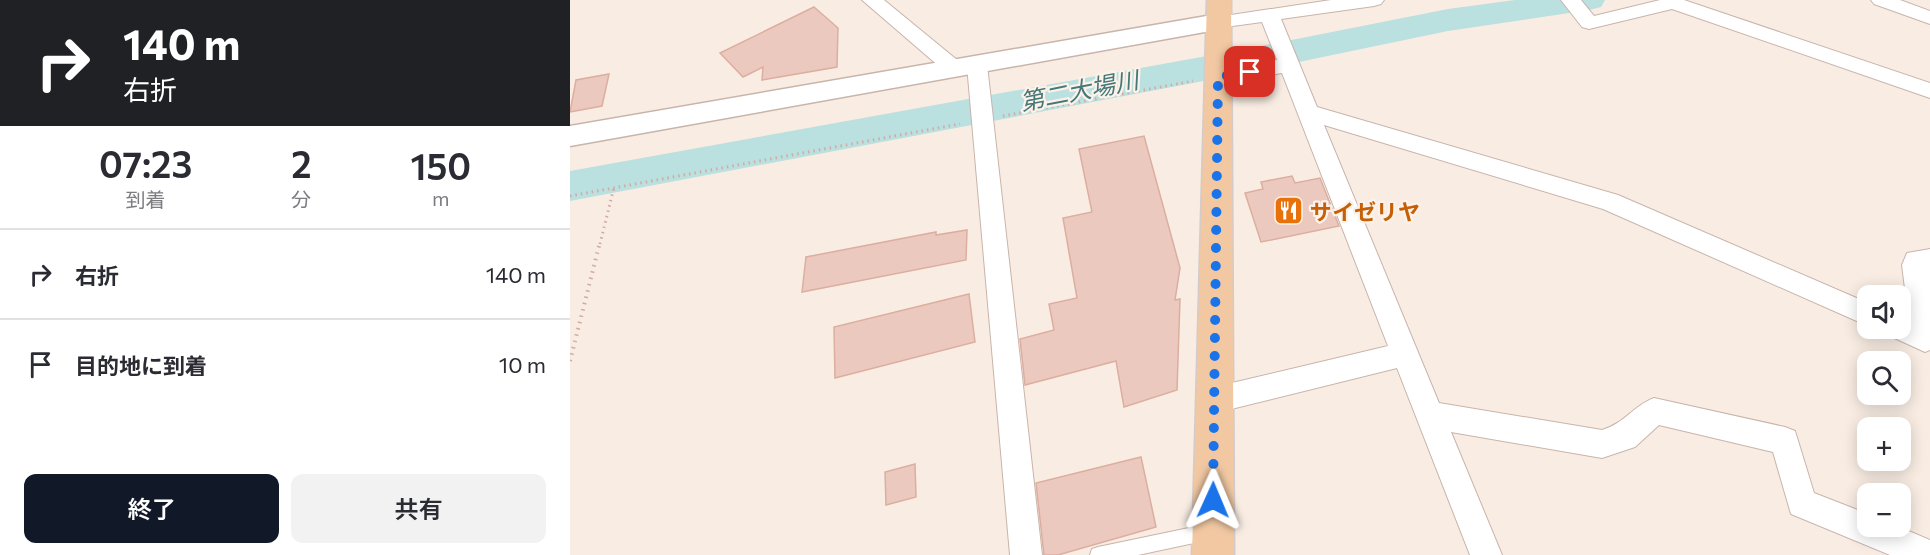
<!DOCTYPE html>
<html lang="ja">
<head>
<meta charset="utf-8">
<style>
	body { margin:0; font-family:Commissioner,"Noto Sans JP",sans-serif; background:#f2f2f3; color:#2b2b33; height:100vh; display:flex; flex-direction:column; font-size:22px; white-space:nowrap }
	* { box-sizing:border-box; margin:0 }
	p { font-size:20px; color:#7c7c81 }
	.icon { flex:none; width:33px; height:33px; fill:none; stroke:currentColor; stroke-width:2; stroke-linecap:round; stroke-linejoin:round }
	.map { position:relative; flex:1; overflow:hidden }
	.sheet { display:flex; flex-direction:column; background:#fff; width:570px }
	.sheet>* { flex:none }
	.hud { background:#202124; color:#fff; overflow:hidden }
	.controls { position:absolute; left:1287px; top:285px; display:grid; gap:12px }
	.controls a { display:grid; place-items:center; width:54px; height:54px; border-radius:12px; background:#fff; box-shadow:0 3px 15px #0003; font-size:30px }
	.pin { position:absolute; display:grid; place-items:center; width:51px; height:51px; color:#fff; margin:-26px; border-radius:12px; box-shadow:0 3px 9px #0006 }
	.me { position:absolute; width:66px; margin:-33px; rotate:1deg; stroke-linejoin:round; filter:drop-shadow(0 0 4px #0008) }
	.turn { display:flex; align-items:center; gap:21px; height:126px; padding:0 24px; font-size:27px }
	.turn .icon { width:78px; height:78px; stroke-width:2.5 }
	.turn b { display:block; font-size:42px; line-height:51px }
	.eta { display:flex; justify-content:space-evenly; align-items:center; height:102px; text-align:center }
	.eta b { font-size:36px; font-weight:600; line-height:42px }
	.button { display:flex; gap:12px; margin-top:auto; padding:12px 24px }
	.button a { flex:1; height:69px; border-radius:12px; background:#111827; color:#fff; font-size:24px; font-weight:600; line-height:69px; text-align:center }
	.button a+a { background:#f2f2f3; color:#2b2b33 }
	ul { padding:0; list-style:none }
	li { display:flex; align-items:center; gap:18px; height:90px; padding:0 24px; border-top:2px solid #e1e1e2 }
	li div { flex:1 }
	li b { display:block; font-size:22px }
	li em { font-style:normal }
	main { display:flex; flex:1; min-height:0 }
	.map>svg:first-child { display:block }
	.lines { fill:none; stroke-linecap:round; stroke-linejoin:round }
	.river { fill:#bae0e0; fill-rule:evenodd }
	.building { fill:#ecc9be; stroke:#dcaea0; stroke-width:1.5 }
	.service-casing { stroke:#c8b4ab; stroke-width:2 }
	.minor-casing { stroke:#c8b4ab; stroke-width:2 }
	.tertiary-casing { stroke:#c8b4ab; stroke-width:3 }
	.primary-casing { stroke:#d4cbc9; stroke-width:3 }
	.path-far1 { stroke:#d0aca2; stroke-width:3; stroke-dasharray:1.5 4; stroke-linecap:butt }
	.path { stroke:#d0aca2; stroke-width:4; stroke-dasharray:1.5 5; stroke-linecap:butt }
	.service { fill:#fff; fill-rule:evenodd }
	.minor { fill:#fff; fill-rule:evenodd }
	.tertiary { fill:#fff; fill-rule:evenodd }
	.primary { fill:#f1c8a2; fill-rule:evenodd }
	.route { stroke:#1a73e8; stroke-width:10; stroke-dasharray:0 18 }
	.labels { text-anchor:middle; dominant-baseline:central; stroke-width:4.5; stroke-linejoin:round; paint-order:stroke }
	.food-label { font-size:22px; font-weight:bold; fill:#c56008; stroke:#fdf2e9; text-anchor:start }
	.water-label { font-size:24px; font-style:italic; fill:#457879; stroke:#fdf2e9 }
</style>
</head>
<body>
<main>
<section class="sheet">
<div class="hud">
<div class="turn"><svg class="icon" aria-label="right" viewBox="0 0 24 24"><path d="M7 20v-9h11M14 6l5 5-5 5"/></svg><div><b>140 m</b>右折</div></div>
</div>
<div class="eta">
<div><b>07:23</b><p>到着</p></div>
<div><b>2</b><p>分</p></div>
<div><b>150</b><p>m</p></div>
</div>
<ul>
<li><svg class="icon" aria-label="right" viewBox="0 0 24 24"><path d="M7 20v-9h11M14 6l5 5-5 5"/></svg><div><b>右折</b></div><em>140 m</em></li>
<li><svg class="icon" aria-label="arrive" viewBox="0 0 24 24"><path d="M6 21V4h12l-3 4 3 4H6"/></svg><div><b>目的地に到着</b></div><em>10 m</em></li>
</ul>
<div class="button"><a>終了</a><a>共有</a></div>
</section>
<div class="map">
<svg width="1360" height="555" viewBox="0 0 1360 555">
	<rect width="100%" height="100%" fill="#f9ede3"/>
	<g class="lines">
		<path class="river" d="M945,0h90l-4,7 -12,3 -141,21 -197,41 -681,129v-30l681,-123 197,-39z"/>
	</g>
	<path class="building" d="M244,7l24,21 -1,39 -75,13 1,-13 -20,10 -23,-24z
		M39,74l-7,32 -32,6 6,-32z
		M574,136l36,132 -5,32 5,-1 -3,91 -53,17 -8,-46 -91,24 -5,-46 34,-9 -5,-26 28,-6 -14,-80 29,-6 -13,-63z
		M722,176l3,7 25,-5 19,48 -78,16 -16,-49 18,-4 -2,-7z
		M397,230l-1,30 -164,32 4,-35 130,-25v3z
		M399,294l6,48 -140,36 -1,-51z
		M571,457l15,70 -98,28h-14l-8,-72z
		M345,464l1,33 -30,8 -1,-33z"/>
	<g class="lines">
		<defs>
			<path id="service" d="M638,524l6,2 2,6 -2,6 -6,2 -70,15h-48l2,-6 6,-2z"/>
			<path id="minor" d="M292,0h22l78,64 3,5 -3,5 -7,2 -7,-2z
				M761,0h53l-3,4 -7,2 -93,13 36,88 301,88 250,108v23l-265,-117 -279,-84 115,278 163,27c23,-7 31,-24 52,-32l131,29 10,4 19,62 54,21v12h29l33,14v15h-40l-99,-41 -18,-62 -114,-27 -24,22 -33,11 -151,-26 51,123h-32l-73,-187 -182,45 -10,-4 -4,-9 4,-9 10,-4 173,-41 -106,-273 -64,11 -7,-2 -3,-5 3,-5 7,-2 59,-10 -15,-38 -44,6 -7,-2 -3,-4 3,-4z
				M991,0h20l13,16 66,-16h24l246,83v15l-258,-89 -83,20 -7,-2z
				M1301,0h29l30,11v13l-56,-20z
				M407,58l7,2 3,5 55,490h-32l-43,-490 3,-5z
				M1360,249v101l-5,2 -35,-16 -4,-8h14v-11l9,3 -7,-55 5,-12z"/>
			<path id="tertiary" d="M648,14l9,2 4,6 -4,6 -657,118v-20z"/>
			<path id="primary" d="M637,0h24l3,555h-42z"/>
		</defs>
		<use href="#service" class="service-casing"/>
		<use href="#minor" class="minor-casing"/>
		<use href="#tertiary" class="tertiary-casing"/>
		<use href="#primary" class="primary-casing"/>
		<path class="path-far1" d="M433,116l190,-35
			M0,196l390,-72
			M30,244l14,-57"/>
		<path class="path" d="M0,361l30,-119"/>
		<use href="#service" class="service"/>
		<use href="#minor" class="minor"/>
		<use href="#tertiary" class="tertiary"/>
		<use href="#primary" class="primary"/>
	</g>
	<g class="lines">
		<path class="route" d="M643,500l5,-423 32,-5"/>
	</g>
	<defs>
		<symbol id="restaurant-square" viewBox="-11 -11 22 22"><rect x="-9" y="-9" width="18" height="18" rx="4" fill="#e8710a" stroke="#fdf2e9"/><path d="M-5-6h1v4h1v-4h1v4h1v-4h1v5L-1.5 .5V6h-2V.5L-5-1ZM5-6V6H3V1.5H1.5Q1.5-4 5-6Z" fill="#fff"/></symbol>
	</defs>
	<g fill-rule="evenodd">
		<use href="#restaurant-square" x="702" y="194" width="33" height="33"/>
	</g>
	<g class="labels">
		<g class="food-label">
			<text x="740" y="211">サイゼリヤ</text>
		</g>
		<g class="water-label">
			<text transform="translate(509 90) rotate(-11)">第二大場川</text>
		</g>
	</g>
</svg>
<div class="controls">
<a><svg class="icon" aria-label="sound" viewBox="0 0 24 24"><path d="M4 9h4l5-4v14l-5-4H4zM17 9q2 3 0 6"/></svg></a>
<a><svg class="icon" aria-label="search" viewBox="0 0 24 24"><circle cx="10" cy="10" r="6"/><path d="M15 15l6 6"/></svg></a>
<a>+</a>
<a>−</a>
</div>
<div class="pin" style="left:680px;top:72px;background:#d93025"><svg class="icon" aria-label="arrive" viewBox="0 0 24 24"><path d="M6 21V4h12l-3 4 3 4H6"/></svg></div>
<svg class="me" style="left:643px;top:500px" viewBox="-20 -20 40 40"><path d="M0-17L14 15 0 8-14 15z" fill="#1a73e8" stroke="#fff" stroke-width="4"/></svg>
</div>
</main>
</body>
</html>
